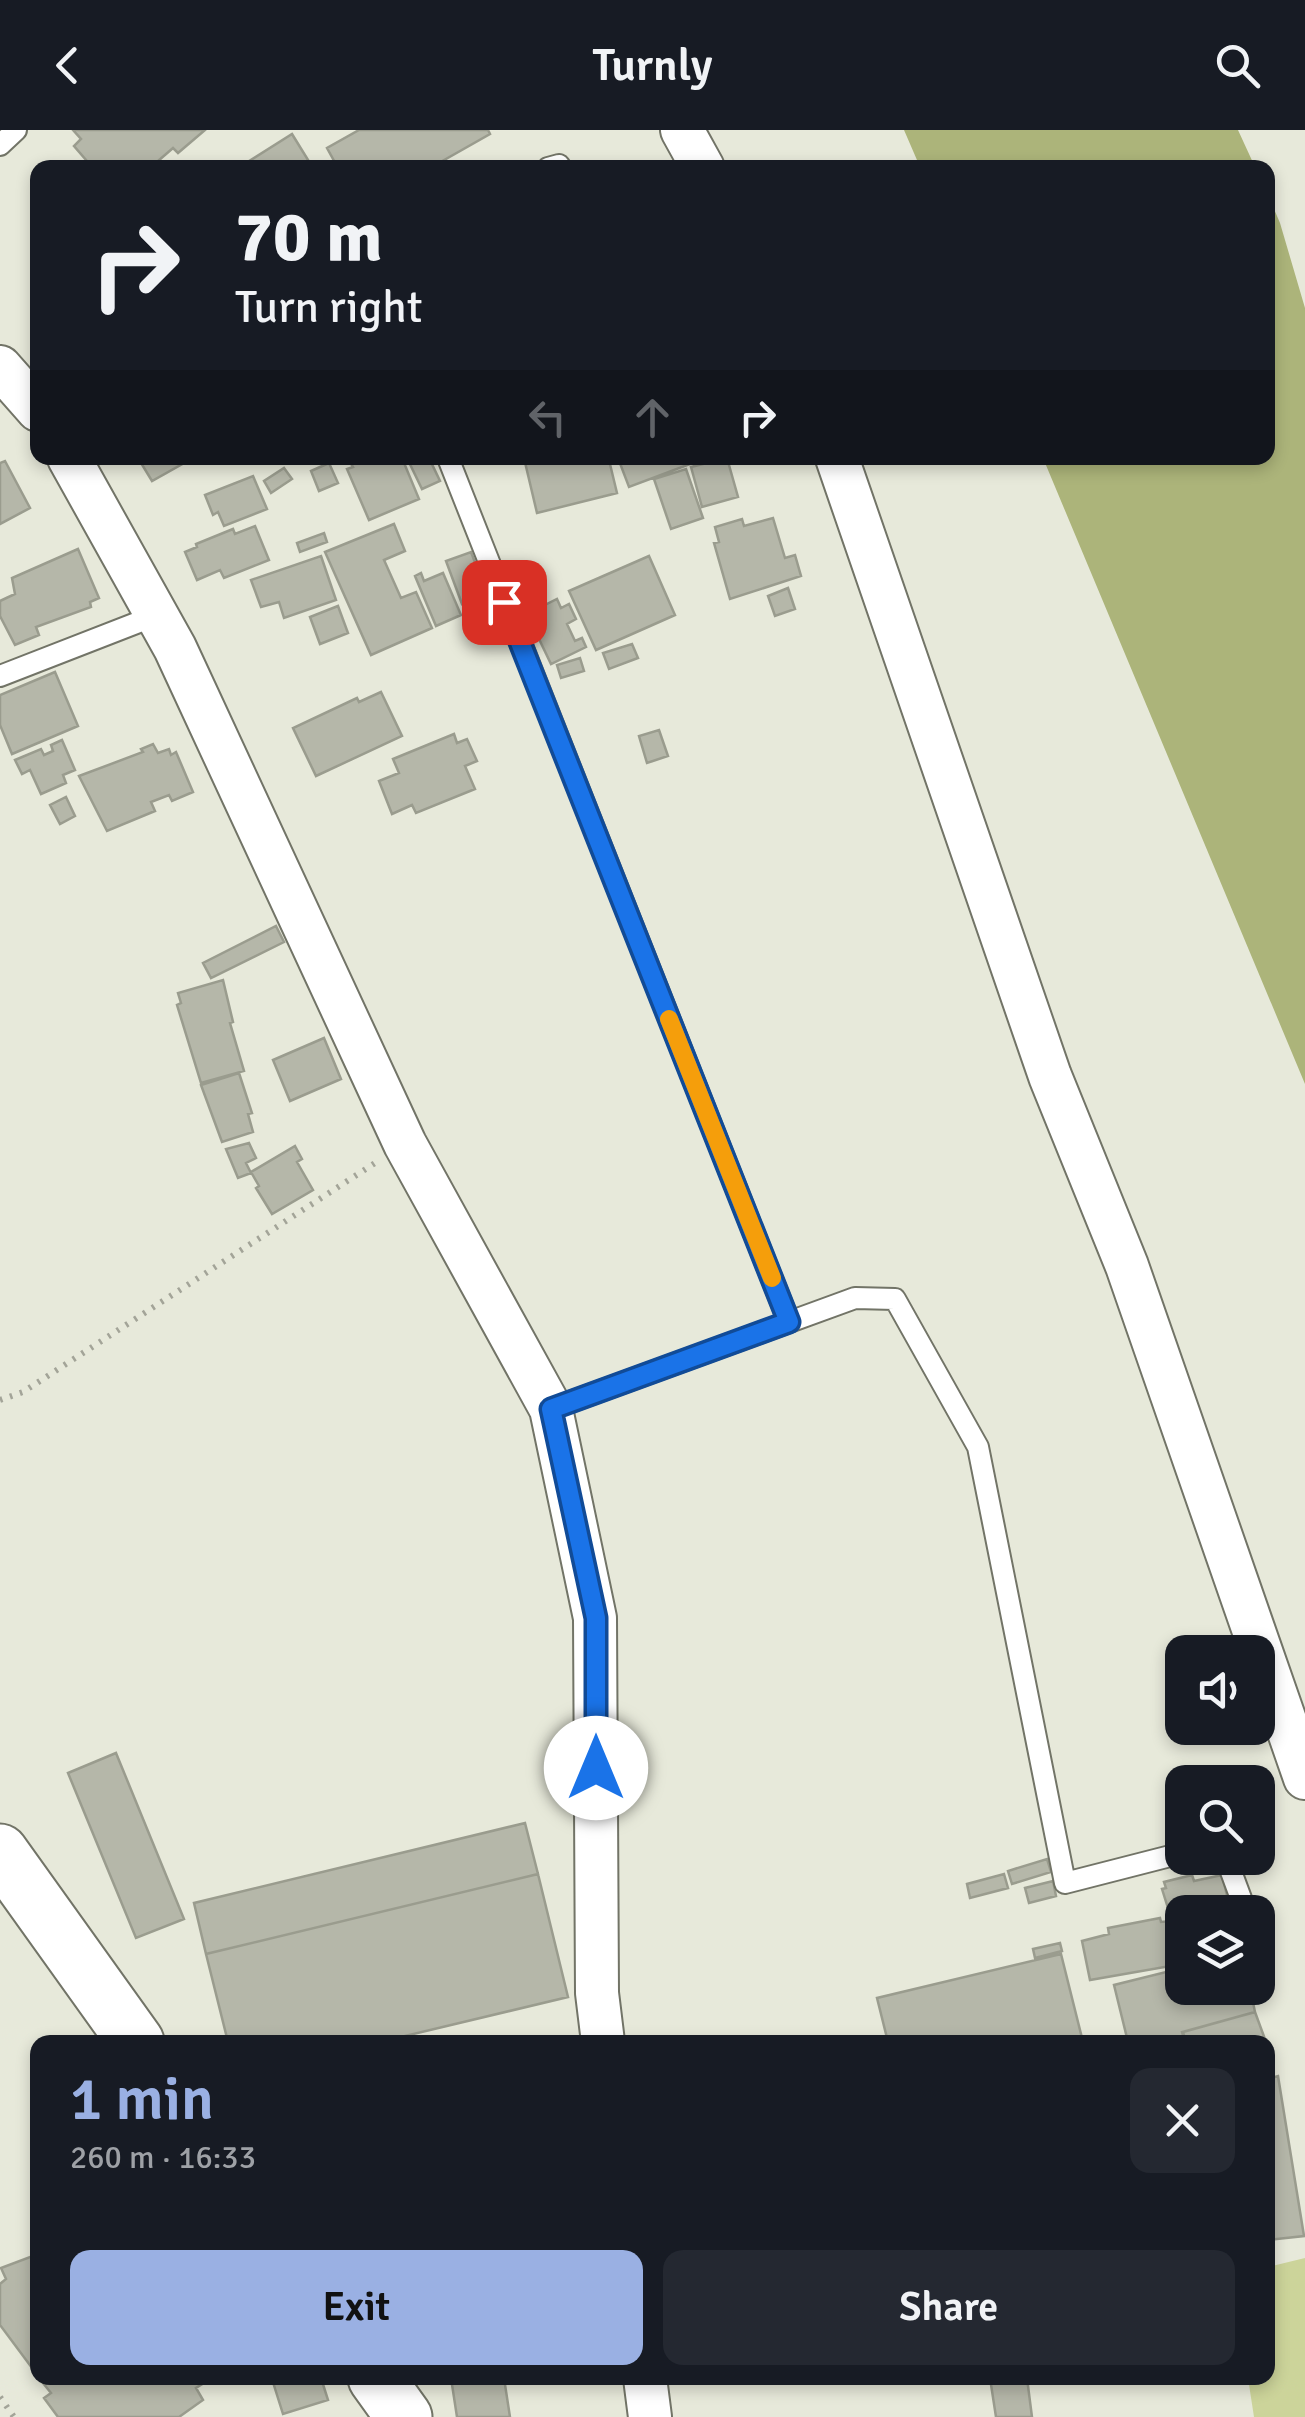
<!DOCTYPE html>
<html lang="en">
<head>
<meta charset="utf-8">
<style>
	body { margin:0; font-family:Signika,sans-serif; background:#242831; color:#f1f3f6; height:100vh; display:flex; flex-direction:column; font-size:38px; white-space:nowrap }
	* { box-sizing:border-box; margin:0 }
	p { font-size:32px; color:#9ea1a6 }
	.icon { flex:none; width:55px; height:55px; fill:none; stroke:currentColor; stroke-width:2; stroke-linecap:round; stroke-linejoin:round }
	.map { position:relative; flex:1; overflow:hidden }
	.details { position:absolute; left:30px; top:1905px; width:1245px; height:350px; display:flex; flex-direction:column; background:#171b24; border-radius:20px; box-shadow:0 5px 15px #0003 }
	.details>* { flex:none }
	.guide { position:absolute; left:30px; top:30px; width:1245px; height:305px; border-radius:20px; box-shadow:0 5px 15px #0003; background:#171b24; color:#f1f3f6; overflow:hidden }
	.tools { position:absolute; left:1165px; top:1505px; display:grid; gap:20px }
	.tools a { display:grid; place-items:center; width:110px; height:110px; border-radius:20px; background:#171b24; box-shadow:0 5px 15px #0003; font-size:50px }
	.pin { position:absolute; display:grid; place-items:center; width:85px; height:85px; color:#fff; margin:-42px; border-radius:20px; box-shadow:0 5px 15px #0006 }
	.me { position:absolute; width:110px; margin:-55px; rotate:0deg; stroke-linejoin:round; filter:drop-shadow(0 0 8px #0008) }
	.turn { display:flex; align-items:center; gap:35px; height:210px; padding:0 40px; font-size:45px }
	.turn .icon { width:130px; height:130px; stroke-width:2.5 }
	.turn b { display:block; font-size:70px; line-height:85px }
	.lanes { display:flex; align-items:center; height:95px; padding:0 40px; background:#0003; justify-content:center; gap:50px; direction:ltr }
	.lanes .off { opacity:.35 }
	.round { display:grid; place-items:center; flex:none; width:105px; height:105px; border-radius:20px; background:#242831 }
	.overview { display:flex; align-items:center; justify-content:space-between; height:170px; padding:0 40px }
	h1 { font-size:60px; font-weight:600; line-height:75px; color:#9ab0e3 }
	.button { display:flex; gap:20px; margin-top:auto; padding:20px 40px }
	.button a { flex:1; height:115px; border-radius:20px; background:#9ab0e3; color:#111; font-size:40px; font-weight:600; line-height:115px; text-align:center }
	.button a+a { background:#242831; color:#f1f3f6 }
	header { display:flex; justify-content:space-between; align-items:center; height:130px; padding:0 40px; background:#171b24; font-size:45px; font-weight:600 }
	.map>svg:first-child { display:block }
	.green { fill:#ccd49a }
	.water { fill:#acb47a }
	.building { fill:#b5b7a9; stroke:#9a9c8e; stroke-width:2.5 }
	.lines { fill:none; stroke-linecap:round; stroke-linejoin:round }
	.service-casing { stroke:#727467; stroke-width:24 }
	.minor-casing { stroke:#727467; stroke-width:46 }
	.secondary-casing { stroke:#727467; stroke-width:59 }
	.path { stroke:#a3a498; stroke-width:6; stroke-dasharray:2.5 8; stroke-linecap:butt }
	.service { stroke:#fff; stroke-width:20 }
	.minor { stroke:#fff; stroke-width:42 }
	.secondary { stroke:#fff; stroke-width:55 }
	.route-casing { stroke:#114b97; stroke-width:25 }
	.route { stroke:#1a73e8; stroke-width:18 }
	.slow { stroke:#f59e0b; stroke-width:18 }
</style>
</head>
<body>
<header><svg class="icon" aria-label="back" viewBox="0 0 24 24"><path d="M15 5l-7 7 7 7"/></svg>Turnly<svg class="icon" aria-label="search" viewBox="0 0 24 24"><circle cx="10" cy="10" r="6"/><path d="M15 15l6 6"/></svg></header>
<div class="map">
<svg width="1305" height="2287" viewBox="0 0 1305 2287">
	<rect width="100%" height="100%" fill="#e7e9da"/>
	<path class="green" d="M1305,2128v159h-51l-6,-39h20v-111z"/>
	<path class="water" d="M904,0h334l17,37h-335z
		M1268,65l12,28 25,85v776l-262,-626h225z"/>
	<path class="building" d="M73,0h132l-27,23 -5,-5 -23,20h-57l-19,-22 7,-7z
		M359,0h129l2,4 -60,34h-92l-11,-20z
		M292,4l21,34h-75z
		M138,328h55l-41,23z
		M361,328h41l17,41 -50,21 -22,-51 6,-2 -3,-5z
		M407,328h22l11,23 -18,8z
		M524,328h90l-5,2 8,33 -80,20z
		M618,328h88l-77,29z
		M727,328l11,39 -36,10 -11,-40z
		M5,331l25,47 -30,16v-61z
		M329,333l9,20 -19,8 -8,-20z
		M284,338l8,11 -21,14 -7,-12z
		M686,339l17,49 -32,11 -17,-50z
		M253,346l14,33 -43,17 -6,-14 -5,3 -8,-20z
		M773,388l12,40 10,-3 6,21 -71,23 -16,-56 5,-1 -4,-15 27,-8 2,7z
		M394,394l11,27 -21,9 17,38 15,-6 16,36 -61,27 -46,-103z
		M255,396l14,34 -45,18 -4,-8 -23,10 -12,-28 12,-5 -1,-3 37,-15 2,5z
		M324,403l3,9 -27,10 -3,-9z
		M78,419l21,49 -9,4 1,5 -55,20 3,8 -24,10 -15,-29v-15l15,-7 -3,-16z
		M471,422l16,42 -25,10 -16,-43z
		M321,426l15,44 -52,18 -5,-16 -18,5 -10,-27z
		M649,426l26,59 -79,35 -27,-59z
		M421,443l3,8 19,-8 18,42 -25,11 -21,-50z
		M788,458l7,21 -20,7 -7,-20z
		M557,469l4,9 8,-4 7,15 -9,5 8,17 7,-3 4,9 -35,17 -22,-46 4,-2 -2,-4z
		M338,476l10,27 -28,11 -10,-27z
		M632,514l6,14 -29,11 -6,-16z
		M580,528l4,13 -23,7 -4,-13z
		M55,542l23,54 -66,28 -12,-29v-30z
		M381,562l21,44 -86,40 -23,-48 64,-30 2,4z
		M659,600l9,26 -21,7 -8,-27z
		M454,604l3,9 10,-4 10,22 -12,5 10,23 -59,24 -4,-8 -20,9 -13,-33 20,-8 -6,-14z
		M62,610l13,30 -12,5 3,8 -25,11 -11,-24 -8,4 -7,-14 26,-11 3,6 9,-4 -2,-6z
		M153,614l5,9 11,-4 2,6 5,-3 17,40 -21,9 -3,-6 -18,7 4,9 -48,20 -28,-55 64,-24 -2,-3z
		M66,667l9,19 -15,8 -10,-19z
		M276,796l8,16 -73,36 -8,-15z
		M223,850l10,42 -3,1 14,48 -43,12 -24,-78 4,-2 -3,-10z
		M324,908l17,41 -51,22 -17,-41z
		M239,943l13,40 -4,1 5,18 -31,10 -21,-57z
		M249,1013l7,15 -10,5 5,10 -13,5 -12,-29z
		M295,1016l7,13 -5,3 16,28 -41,24 -16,-26 3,-2 -8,-14z
		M116,1623l68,166 -48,19 -68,-165z
		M525,1693l13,51 -332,80 -12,-51z
		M1047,1729l4,13 -39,12 -4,-13z
		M538,1744l30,123 -188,45h-152l-22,-88z
		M1004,1744l4,14 -38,10 -3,-14z
		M1192,1745l2,6 28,-6 9,37h-49v52l-92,16 -8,-39 27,-7 -1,-6 52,-10 1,4 11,-1 -10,-32 4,-1 -2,-6z
		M1053,1751l3,15 -27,7 -4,-15z
		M1060,1813l2,8 -27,7 -2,-9z
		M1061,1824l22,88h-195l-11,-44z
		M1182,1838v20h68l5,24 -73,20 3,10h-57l-14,-57z
		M1255,1882l11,30h-80l-3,-10z
		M1278,1946l26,160 -36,4v-161z
		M38,2124v122l-38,-51v-41l6,-5 -5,-11z
		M39,2248h173l-16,10 7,12 -24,17h-121l-14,-19 7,-5z
		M321,2248l7,22 -45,14 -11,-35z
		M451,2248h53l6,39h-53z
		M990,2248h37l5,39h-36z"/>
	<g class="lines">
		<defs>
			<path id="service" d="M0,15l16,-15
				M548,38l11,-3 2,3
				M448,328l341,864
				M0,546l157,-61
				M551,1279l304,-111 40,1 83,148 87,436 117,-30
				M1226,1728l20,54
				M1258,1815v2"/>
			<path id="minor" d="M682,0l21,38
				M0,237l38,43
				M69,328l106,190 230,496 146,265 44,209 2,375 6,49
				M837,328l213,618 77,190 178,512
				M645,2248l5,39"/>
			<path id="secondary" d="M0,1722l136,190
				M376,2248l28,39"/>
		</defs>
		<use href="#service" class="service-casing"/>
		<use href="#minor" class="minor-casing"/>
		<use href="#secondary" class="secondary-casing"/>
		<path class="path" d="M0,1270l23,-8 352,-229
			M0,2267l14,20"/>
		<use href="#service" class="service"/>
		<use href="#minor" class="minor"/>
		<use href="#secondary" class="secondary"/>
	</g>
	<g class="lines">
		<defs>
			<path id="route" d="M504,472l285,720 -238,87 45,209v150"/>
		</defs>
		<use href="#route" class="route-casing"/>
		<use href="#route" class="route"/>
		<path class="slow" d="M669,889l103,259"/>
	</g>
</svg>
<div class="tools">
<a><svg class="icon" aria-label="sound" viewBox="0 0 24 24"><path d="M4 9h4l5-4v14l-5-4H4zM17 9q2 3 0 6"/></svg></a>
<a><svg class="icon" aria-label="search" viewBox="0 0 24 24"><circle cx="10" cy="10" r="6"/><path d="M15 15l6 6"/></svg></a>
<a><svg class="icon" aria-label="layers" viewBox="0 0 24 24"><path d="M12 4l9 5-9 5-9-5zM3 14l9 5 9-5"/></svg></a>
</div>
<div class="pin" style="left:504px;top:472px;background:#d93025"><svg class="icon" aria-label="arrive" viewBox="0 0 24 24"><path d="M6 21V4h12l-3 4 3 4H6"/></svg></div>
<svg class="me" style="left:596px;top:1638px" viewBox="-20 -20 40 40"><circle r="19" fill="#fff"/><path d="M0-13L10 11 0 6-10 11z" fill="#1a73e8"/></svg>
<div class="guide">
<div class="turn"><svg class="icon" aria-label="right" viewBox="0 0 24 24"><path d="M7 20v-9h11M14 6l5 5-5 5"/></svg><div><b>70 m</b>Turn right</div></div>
<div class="lanes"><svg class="icon off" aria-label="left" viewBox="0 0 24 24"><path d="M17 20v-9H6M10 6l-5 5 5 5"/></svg><svg class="icon off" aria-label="ahead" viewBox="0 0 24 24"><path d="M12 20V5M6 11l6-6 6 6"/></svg><svg class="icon" aria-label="right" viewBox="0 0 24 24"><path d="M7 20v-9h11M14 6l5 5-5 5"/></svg></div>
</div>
<section class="details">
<div class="overview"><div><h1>1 min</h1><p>260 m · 16:33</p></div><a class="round"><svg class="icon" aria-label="close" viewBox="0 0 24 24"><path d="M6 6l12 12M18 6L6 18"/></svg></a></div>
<div class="button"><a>Exit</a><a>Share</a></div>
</section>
</div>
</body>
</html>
